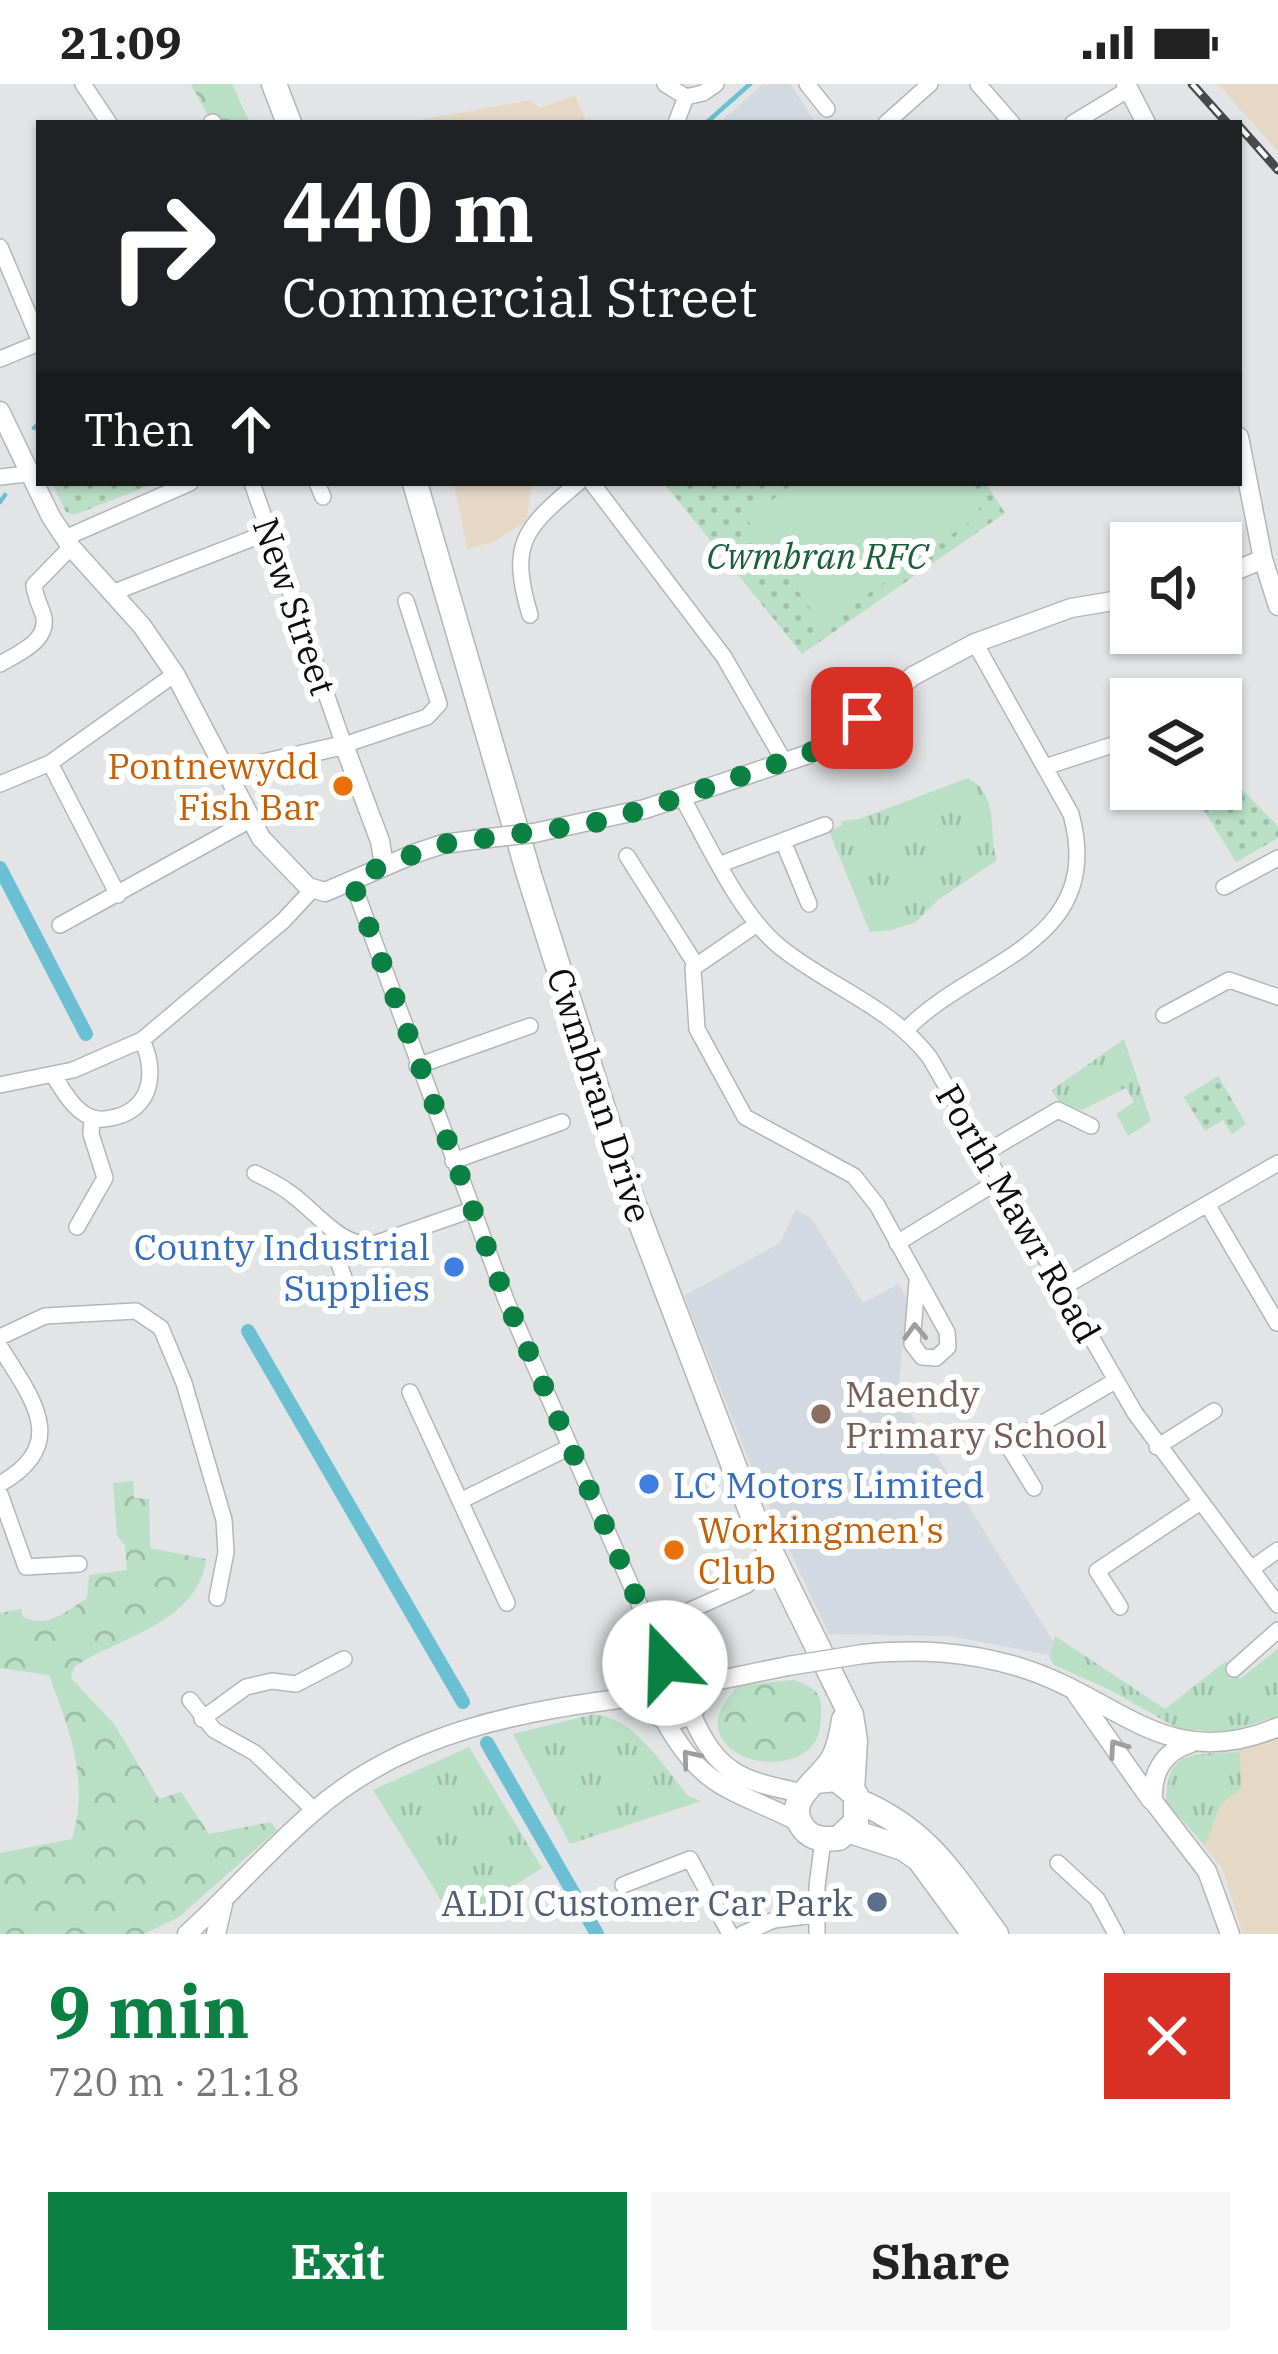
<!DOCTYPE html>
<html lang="en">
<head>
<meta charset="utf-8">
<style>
	body { margin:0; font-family:"IBM Plex Serif",serif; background:#f6f6f6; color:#222; height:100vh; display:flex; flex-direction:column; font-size:45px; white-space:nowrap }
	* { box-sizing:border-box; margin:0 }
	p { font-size:39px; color:#767676 }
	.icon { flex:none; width:66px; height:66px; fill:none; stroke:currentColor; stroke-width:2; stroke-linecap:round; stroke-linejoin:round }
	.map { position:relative; height:1850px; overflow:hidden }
	.sheet { display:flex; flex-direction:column; background:#fff; flex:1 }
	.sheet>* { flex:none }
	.guide { position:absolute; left:36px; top:36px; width:1206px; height:366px; border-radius:0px; box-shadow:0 3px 9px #0004; background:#202124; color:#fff; overflow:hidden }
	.controls { position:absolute; left:1110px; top:438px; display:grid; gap:24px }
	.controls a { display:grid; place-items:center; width:132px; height:132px; border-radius:0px; background:#fff; box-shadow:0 3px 9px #0004; font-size:60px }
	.pin { position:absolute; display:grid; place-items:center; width:102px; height:102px; color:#fff; margin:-51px; border-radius:24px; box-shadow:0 6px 18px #0006 }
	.me { position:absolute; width:132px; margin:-66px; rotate:339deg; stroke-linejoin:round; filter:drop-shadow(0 0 9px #0008) }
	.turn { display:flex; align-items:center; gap:42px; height:252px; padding:0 48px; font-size:54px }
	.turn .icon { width:156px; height:156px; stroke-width:2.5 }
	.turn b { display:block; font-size:84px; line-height:102px }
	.then { display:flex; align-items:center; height:114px; padding:0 48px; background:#0003; gap:24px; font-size:45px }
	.round { display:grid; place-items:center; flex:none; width:126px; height:126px; border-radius:0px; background:#f6f6f6 }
	.summary { display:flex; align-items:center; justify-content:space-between; height:204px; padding:0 48px }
	h1 { font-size:72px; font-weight:800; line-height:90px; color:#0b8043 }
	.primary-button { display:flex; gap:24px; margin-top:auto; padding:24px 48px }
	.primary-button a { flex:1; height:138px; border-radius:0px; background:#0b8043; color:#fff; font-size:48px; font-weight:800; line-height:138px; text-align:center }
	.primary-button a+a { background:#f6f6f6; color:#222 }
	.status { display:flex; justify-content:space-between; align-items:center; height:84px; padding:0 60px; background:#fff; direction:ltr }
	.status svg { height:33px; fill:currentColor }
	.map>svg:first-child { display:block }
	.commercial { fill:#e5d8c5 }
	.industrial { fill:#e6d8c5 }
	.built { fill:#d3d9e1 }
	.grass { fill:url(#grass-tufts) }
	.forest { fill:url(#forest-crowns) }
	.park { fill:url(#park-dots) }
	.pitch { fill:#b9dfc5 }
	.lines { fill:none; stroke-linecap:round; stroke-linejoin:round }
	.stream { stroke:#6abfd2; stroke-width:4.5 }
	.canal { stroke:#6abfd2; stroke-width:14 }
	.minor-casing { stroke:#b4b5b7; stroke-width:18 }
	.tertiary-casing { stroke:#b4b5b7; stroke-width:21 }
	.primary-casing { stroke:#b4b5b7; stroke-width:27 }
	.minor { stroke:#fff; stroke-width:15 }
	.tertiary { stroke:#fff; stroke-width:18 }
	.primary { stroke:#fff; stroke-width:24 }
	.rail-casing { stroke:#49494b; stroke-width:9 }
	.rail { stroke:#fff; stroke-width:4.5; stroke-dasharray:14; stroke-linecap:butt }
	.tertiary-bridge-casing { stroke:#b4b5b7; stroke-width:21; stroke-linecap:butt }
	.tertiary-bridge { stroke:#fff; stroke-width:18 }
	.oneway { stroke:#9e9e9e }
	.route { stroke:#0b8043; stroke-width:21; stroke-dasharray:0 37.8 }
	.food-dot { fill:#e8710a; stroke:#fff; stroke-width:4.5 }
	.shop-dot { fill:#3f7fe0; stroke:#fff; stroke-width:4.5 }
	.education-dot { fill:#8d6e63; stroke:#fff; stroke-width:4.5 }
	.service-dot { fill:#5c6f8a; stroke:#fff; stroke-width:4.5 }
	.labels { text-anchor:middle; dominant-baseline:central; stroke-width:12; stroke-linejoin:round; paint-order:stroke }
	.park-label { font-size:36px; font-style:italic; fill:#195f39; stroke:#fff }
	.street-label { font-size:36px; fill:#0c0c0d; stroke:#fff }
	.food-label { font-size:36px; fill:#c56008; stroke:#fff; text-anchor:end }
	.shop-label { font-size:36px; fill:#366cbe; stroke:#fff; text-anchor:end }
	.education-label { font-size:36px; fill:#785e54; stroke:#fff; text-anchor:start }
	.service-label { font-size:36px; fill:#4e5e75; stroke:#fff; text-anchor:end }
</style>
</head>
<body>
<div class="status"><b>21:09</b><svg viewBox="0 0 49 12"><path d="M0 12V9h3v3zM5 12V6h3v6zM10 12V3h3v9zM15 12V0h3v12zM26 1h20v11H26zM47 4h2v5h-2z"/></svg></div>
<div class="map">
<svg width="1278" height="1850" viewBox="0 0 1278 1850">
	<defs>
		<pattern id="grass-tufts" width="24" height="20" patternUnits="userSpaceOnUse" patternTransform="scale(3)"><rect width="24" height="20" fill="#b9dfc5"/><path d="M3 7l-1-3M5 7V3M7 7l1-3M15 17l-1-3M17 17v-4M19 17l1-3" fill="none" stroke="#9ebea8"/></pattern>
		<pattern id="forest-crowns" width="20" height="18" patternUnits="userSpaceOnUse" patternTransform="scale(3)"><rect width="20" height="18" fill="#b9dfc5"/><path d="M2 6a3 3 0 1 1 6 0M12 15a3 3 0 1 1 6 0" fill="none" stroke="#9ebea8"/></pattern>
		<pattern id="park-dots" width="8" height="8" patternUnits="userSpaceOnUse" patternTransform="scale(3)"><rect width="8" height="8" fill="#b9dfc5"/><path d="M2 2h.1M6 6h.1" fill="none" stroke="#9ebea8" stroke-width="1.8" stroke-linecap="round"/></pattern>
	</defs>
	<rect width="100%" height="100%" fill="#e2e4e6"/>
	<path class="commercial" d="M1278,1654v196h-35l-21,-66 -42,-52 43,-61z"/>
	<path class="industrial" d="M1218,0h60v68z
		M575,12l12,27h-183l127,-23 9,8z
		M454,399h78l-6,39 -33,20 -26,7z"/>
	<path class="built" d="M763,0h27l26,39h-97z
		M796,1125l16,10 51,84 36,-19 8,15 -9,95 155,247 -4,14 -100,-19 -120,-2 -72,-153 -73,-185 96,-53z"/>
	<path class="grass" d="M968,694c33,18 19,53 29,82l-59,40 -22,22 -24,8 -22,2 -41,-101 13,-6 -1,-4 18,-2z
		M1124,955l27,82 -23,15 -12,-22 18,-12 -8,-14 -44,22 -20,-3 -10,-17z
		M1055,1552l110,73 61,-48 14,18 38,-30v67l-51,16 -48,-3 -69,-39 -56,-25 -5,-9z
		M594,1630c42,5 68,51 94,82l13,5 -131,43 -57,-110z
		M469,1663l73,121 -81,52 -11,-6 -77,-124z
		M1240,1668l1,36 -21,17 -15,40 -39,-42c0,-56 28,-48 74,-51z"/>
	<path class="forest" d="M191,0h41l18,39h-28l-5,-9 -8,4z
		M133,1397l1,17 15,1 1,49 56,11c-7,64 -88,78 -132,108l-3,11 43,46 45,75 22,-7 28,42 62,-12 6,8 -98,87 -35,17h-144v-81l72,-14c18,-57 -3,-111 -23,-164l-49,-7v-55l21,-4 2,8c25,12 44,-6 64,-19l2,-23 38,-5 -2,-25 -8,-9 -4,-53z
		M793,1596c16,6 30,10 28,30 0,9 0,19 -4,28 -16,36 -91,30 -99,-10 -3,-16 11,-30 19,-42z"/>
	<path class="park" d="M52,399h104l-82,32 -8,-3z
		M664,399h322l19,30 -203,141z
		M1229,692l49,50v12l-42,24 -36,-58 11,-3z
		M1218,992l28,48 -14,10 -9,-14 -18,11 -21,-34z"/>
	<path class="pitch" d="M796,399h165l21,30 -159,113 -77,-108z"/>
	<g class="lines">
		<path class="stream" d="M706,39l44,-39
			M34,344l5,-5
			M0,418l5,-7"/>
		<path class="canal" d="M0,784l86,166
			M248,1247l215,371
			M487,1659l110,191"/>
		<defs>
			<path id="minor" d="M83,0l26,39
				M665,0l21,13
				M807,0l20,25
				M978,0l34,39
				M211,39l2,-1
				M676,39l10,-26 17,-4 13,-9
				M886,39l44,-39
				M1073,39l56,-34
				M0,163l39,92
				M0,275l39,-16
				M0,393l27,-3
				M252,399l92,262 83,-28 12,-13 -33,-103
				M317,399l6,14
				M592,399l132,174 61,106
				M65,454l125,-55
				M112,509l157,-61
				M530,531c-21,-71 -7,-86 48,-132
				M0,580c19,-11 51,-24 43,-50 -4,-11 -8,-18 -9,-29l37,-38
				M50,679l68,132
				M1045,683l86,-28
				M0,700l50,-21 125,-89
				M682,713c25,45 58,118 98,150 48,39 112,60 150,111l205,355 143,192
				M783,757l26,63
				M627,772l69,109
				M721,780l104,-39
				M352,797l154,419 159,363
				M1224,803l54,-29
				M757,840l-64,44 4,61 48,88 109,59 23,29 70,127 1,15 -12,11 -14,-1 -10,-13 5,-63
				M60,841l190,-105
				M1164,931l65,-35 49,17
				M905,947c67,-71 202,-86 166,-217l-96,-171
				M417,982l113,-40
				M53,991c10,15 21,37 40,43 9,3 20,0 29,-3 32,-13 33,-47 20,-75
				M0,1001l73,-15 69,-30 141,-119 29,-31
				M985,1069l73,-43 33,16
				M453,1077l109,-39
				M255,1089c12,6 25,12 35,20 26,18 50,55 84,51l97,-34
				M1207,1120l70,119
				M77,1143l28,-49 -14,-44 1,-16
				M897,1159l103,-63
				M347,1202l-8,-22 12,-22
				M1060,1205l218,-126
				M0,1253l45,-21 91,-5 25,17 23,55 40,137 2,32 -9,46
				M0,1263c33,53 70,97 0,137
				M410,1308l97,211
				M1157,1363l57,-36
				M1034,1404l-27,-44 108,-63
				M0,1410l26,73 53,-3
				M460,1417l110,-54
				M1251,1485l27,-19
				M1120,1523l-23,-36 102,-68
				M652,1543l95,-42
				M1234,1585l44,-39
				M190,1616l24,30 41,23 59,57
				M202,1635l44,-32 26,-6 24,3 48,-25
				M1058,1779l39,36 19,35
				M623,1801l67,-26 40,75
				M742,1850l32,-14 41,-5
				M817,1850v-48l6,-46"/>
			<path id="tertiary" d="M1126,0l20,39
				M0,327l51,106 20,30 71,79 33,48 86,164 47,49 17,5 91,-39 27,-9 46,-6
				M1239,353l24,122 15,47
				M1221,493l42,-18
				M226,688l118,-27 36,96 4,24
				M534,749l111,-24 161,-54 40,-22 67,-57 62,-33 96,-35 60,-10
				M863,1570c55,-5 103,-3 156,13 99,30 147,108 259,60
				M643 1607a29 29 0 1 1 58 0a29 29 0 1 1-58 0Z
				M700,1600l88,-18
				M1077,1611l74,105
				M691,1629c25,60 50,68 111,80
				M664,1635c39,72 70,70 137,104
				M1189,1660c-26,8 -38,30 -36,57l54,70 23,63
				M187,1850c43,-39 81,-83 125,-121 92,-82 212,-103 331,-117
				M216,1850l7,-30"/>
			<path id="primary" d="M274,0l15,39
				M415,399l115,395 101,319 122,319 98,199 4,26 -3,49
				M816,1697l20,-2 20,16v27l-17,16c-13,2 -26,2 -35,-9 -24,-30 19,-49 30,-72 6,-12 8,-24 10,-37
				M858,1717c71,30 94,74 138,133
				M850,1747l53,17 16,11 55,75"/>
		</defs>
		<use href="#minor" class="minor-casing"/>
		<use href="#tertiary" class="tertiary-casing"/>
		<use href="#primary" class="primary-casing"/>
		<use href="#minor" class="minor"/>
		<use href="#tertiary" class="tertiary"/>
		<use href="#primary" class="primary"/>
		<defs>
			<path id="rail" d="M1192,0l35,39
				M1239,42l39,44"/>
		</defs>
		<use href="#rail" class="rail-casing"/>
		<use href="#rail" class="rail"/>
		<defs>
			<path id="tertiary-bridge" d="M489,754l45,-5
				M788,1582l75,-12"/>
		</defs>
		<use href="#tertiary-bridge" class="tertiary-bridge-casing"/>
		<use href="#tertiary-bridge" class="tertiary-bridge"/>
	</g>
	<defs><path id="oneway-chevron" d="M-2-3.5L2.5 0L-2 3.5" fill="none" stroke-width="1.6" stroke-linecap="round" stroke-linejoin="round" transform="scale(3)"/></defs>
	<g class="oneway">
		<use href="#oneway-chevron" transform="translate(915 1248) rotate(-92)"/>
		<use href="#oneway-chevron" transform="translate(1117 1664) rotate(-125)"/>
		<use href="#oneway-chevron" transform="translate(690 1674) rotate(-130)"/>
	</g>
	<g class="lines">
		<path class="route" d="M665,1579l-159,-363 -154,-419 32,-16 59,-21 147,-20 55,-15 175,-60 42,-31"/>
	</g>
	<g class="food-dot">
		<circle cx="343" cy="702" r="12"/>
		<circle cx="674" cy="1466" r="12"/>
	</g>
	<g class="shop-dot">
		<circle cx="454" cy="1183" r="12"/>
		<circle cx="649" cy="1400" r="12"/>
	</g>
	<circle class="education-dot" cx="821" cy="1330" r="12"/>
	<circle class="service-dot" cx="877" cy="1818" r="12"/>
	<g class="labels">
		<g class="park-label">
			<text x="817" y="471">Cwmbran RFC</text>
		</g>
		<g class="street-label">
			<text transform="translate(295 522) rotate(71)">New Street</text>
			<text transform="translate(600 1011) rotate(72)">Cwmbran Drive</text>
			<text transform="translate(1019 1129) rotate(60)">Porth Mawr Road</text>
		</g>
		<g class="food-label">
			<text x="319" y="681">Pontnewydd<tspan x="319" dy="41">Fish Bar</tspan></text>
			<text x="698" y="1445" text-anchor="start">Workingmen's<tspan x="698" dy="41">Club</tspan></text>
		</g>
		<g class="shop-label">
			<text x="430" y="1162">County Industrial<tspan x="430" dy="41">Supplies</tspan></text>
			<text x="673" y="1400" text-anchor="start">LC Motors Limited</text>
		</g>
		<g class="education-label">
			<text x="845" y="1309">Maendy<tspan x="845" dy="41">Primary School</tspan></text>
		</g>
		<g class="service-label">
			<text x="853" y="1818">ALDI Customer Car Park</text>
		</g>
	</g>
</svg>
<div class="controls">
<a><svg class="icon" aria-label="sound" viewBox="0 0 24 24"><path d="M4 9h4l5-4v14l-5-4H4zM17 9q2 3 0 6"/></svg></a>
<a><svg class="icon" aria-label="layers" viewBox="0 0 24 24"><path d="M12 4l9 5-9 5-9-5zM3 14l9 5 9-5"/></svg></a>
</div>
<div class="pin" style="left:862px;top:634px;background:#d93025"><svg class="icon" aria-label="arrive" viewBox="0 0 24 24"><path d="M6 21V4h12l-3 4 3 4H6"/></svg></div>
<svg class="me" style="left:665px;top:1579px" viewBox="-20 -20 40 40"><circle r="19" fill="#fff"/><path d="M0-13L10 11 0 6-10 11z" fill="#0b8043"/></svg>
<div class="guide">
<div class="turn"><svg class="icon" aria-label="right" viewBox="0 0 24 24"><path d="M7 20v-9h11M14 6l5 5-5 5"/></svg><div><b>440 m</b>Commercial Street</div></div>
<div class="then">Then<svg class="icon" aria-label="ahead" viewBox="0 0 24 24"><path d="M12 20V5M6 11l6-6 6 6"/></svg></div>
</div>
</div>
<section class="sheet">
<div class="summary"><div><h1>9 min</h1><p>720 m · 21:18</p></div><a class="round" style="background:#d93025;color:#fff"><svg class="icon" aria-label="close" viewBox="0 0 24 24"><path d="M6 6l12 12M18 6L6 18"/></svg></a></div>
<div class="primary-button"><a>Exit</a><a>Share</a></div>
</section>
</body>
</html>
